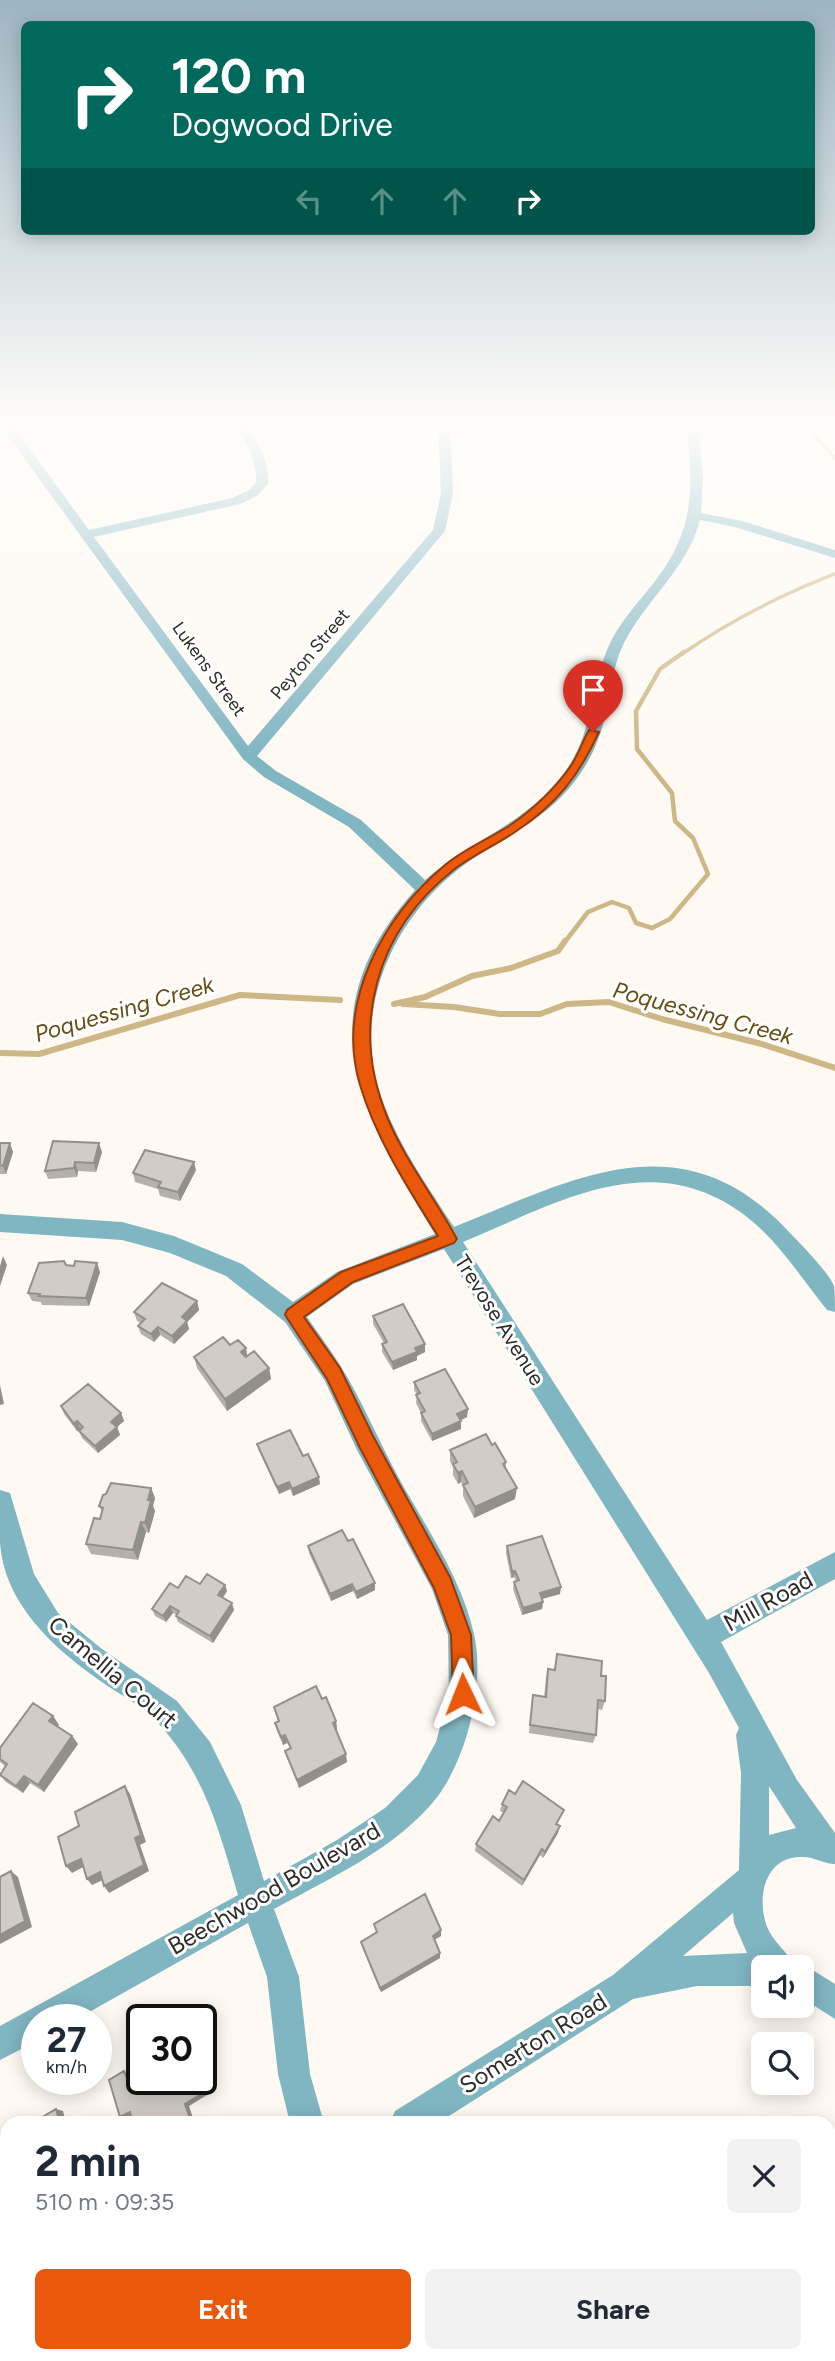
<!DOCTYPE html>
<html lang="en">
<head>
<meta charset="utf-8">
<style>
	body { margin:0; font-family:Figtree,sans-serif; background:#f2f2f3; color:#1f2937; height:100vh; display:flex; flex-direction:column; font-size:26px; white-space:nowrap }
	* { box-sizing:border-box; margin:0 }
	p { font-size:23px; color:#747a83 }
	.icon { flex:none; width:38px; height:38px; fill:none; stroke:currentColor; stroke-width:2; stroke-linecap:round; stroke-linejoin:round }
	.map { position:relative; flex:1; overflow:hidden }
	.details { position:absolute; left:0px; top:2116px; width:836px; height:247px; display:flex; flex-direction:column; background:#fff; border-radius:21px 21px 0 0; box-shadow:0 4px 18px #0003 }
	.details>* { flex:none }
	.banner { position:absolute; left:21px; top:21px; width:794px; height:214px; border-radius:10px; box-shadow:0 4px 18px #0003; background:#00695c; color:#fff; overflow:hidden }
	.controls { position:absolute; left:751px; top:1955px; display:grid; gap:14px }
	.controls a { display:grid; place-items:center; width:63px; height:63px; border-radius:10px; background:#fff; box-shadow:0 4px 18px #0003; font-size:35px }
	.speed { position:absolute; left:21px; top:2004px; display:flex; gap:14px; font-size:35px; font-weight:700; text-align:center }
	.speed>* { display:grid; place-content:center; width:91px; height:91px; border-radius:50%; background:#fff; box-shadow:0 4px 18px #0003; line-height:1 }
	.speed small { font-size:18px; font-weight:400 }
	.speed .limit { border:4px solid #111; border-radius:10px; background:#fff; color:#111 }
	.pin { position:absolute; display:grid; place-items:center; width:60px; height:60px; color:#fff; margin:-72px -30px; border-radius:50% 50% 50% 0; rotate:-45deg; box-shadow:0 0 7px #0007 }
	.pin .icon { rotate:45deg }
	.me { position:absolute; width:77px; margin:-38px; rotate:358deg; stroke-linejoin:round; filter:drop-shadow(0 0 5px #0008) }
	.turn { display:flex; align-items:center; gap:24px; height:147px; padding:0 35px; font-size:32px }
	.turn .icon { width:91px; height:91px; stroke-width:2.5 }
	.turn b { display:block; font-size:49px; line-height:60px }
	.lanes { display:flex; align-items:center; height:66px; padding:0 35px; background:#0003; justify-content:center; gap:35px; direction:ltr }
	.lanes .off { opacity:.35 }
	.round { display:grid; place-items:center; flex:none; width:74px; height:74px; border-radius:10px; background:#f2f2f3 }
	.overview { display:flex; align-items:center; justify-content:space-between; height:119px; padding:0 35px }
	h1 { font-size:42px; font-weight:700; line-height:52px }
	.cta { display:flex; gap:14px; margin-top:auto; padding:14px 35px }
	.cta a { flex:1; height:80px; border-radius:10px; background:#ea580c; color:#fff; font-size:28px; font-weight:700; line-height:80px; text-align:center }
	.cta a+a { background:#f2f2f3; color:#1f2937 }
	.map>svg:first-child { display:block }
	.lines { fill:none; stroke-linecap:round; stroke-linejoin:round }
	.stream-far2 { stroke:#ceb786; stroke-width:3.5 }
	.stream-far1 { stroke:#ceb786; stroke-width:4.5 }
	.stream { stroke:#ceb786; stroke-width:6 }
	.minor { fill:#80b5c2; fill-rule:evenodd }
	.wall { fill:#b4b0aa }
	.shaded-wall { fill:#92908b }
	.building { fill:#d1cdc6; stroke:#92908b; stroke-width:2 }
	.route { fill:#ea580c; stroke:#983908; stroke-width:2 }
	.labels { text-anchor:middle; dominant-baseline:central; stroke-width:6; stroke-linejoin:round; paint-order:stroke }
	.far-street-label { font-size:18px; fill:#2d2c29; stroke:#fff }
	.street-label { font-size:21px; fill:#2d2c29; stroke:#fff }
	.water-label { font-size:23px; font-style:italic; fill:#664e13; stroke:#fff }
	.near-street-label { font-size:24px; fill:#2d2c29; stroke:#fff }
</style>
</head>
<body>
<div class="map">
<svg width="835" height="2361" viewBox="0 0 835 2361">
	<rect width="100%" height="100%" fill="#fefaf3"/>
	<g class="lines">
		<path class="stream-far2" d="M805,425l30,33
			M682,654c48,-33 98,-59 153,-80"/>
		<path class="stream-far1" d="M564,943l24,-31 24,-10 17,6 7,15 16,5 18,-9 38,-45 -15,-36 -18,-17 -3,-28 -35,-44 -1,-38 24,-42 24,-17"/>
		<path class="stream" d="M394,1004l31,-7 47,-21 39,-8 47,-17 7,-10
			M403,1004l51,3 46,7h40l27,-10 42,-2 53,17 100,25 73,24
			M0,1053l39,1 201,-59 100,5"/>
		<path class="minor" d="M0,425h12l77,105 143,-32 17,-8 7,-7c1,-22 -9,-40 -22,-58h12c13,18 23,36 22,59l-11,12 -17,8 -146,33 154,209 185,-216 8,-37 -3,-68h12l3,68 -8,38 -188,225 19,15 85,49 64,60c40,-35 93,-54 128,-94 41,-43 34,-86 54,-136 10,-25 29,-45 45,-65 43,-54 42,-95 34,-160h12l5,53 -2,35 41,8 93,29v8l-100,-31 -35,-7c-13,50 -55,80 -77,125 -10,21 -12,45 -17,67 -6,31 -21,60 -43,83 -31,33 -74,49 -108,77 -64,52 -102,139 -75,221 16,49 46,91 74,134 120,-48 229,-111 336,6 11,11 39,40 44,53 1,7 1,19 1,26l-8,-2c-25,-31 -48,-68 -80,-93 -95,-73 -189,-14 -284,25l244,378 128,-68v27l-114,63 76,138 38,53v31c-11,0 -21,-7 -32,-7 -40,-2 -48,45 -34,74 7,14 20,22 26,36h-32v19h-66l-64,13 -195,124h-48l5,-12 218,-136 126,-105 2,-97 -5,-38 3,-7 -30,-55 -265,-424 -91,35 -46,33c11,16 23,32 33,48 23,37 40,79 61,117 27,48 61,98 73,152 11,49 -6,121 -36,162 -40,52 -108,82 -164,113l25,68 11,97 14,49h-34l-12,-49 -11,-97 -19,-54 -173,97h-38v21l-37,19v-34l238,-131c-19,-65 -33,-120 -79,-171 -15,-18 -41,-30 -60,-44 -46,-32 -95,-77 -99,-137 0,-18 0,-36 0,-53l10,3 24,81 24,39 44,36 75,52 33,41 31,63 23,76 73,-41 48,-32 33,-33 18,-33 13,-48 -1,-59 -16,-46 -75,-139 -32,-69 -40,-59 -59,-46 -56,-23 -48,-13 -122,-8v-18l122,8 52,14 68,28 51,38 44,-30 98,-38c-76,-122 -131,-219 -20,-344l-66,-63 -85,-50 -21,-18zM769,1786l27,42 -27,7zM733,1913l1,10 13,30 -64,3z
			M803,1964l32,20v35l-33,-21v-31h-6z
			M7,2356h43l-2,5h-43z
			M354,2356h36l2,5h-36z
			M406,2356h37l2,5h-37z
			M530,2356h38l-2,5h-38z
			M639,2356h37l2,5h-37z"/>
	</g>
	<path class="wall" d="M0,1143l13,9 -7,22h-6z
		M102,1152l-6,20 -18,-1 -1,6 -29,2 -3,-8z
		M196,1170l-16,31 -20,-5 -2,-7 -23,-7 -2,-9z
		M66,1265l34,7 -11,34 -47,-1 -1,-3 -9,-1 -4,-8z
		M197,1301l2,9 -12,12 2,7 -15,15 -14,-9 -6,7 -13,-8 -3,-8 3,-3 -4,-2 -3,-9z
		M373,1316l52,28v8l-8,4v4l-24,10 -11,-18v-8l2,-1 -11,-19z
		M230,1345l16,3 1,9 22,11 2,11 -44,32 -30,-43 -3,-11z
		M414,1382l53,35 -6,3v9l-29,12 -11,-20v-8l-5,-10 1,-8 -3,-5z
		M61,1406l60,7 3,8 -7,6 3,8 -22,18 -16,-15 -3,-7 2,-2 -4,2 -13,-17z
		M257,1444l46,12 17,28 -27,12 -3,-7 -11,5 -20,-43z
		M492,1445l14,17v6l9,31 -41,19 -11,-22v-10l-2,-4 -3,2 -5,-9v-8l-3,-6v-11z
		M151,1488l4,10 -2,8 2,5 -6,22 -3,-1 -8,28 -47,-6 -5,-10 14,-25 2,-7 -3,-6z
		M348,1541l27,49 -18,9 -4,-8 -22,10 -22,-48 -1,-7z
		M507,1546l53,48 -18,5 1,3 -1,7 -20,6 -9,-26 1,-7 2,-1 -2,-4 -3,1 -5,-25z
		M200,1584l25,1 2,6 -4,7 11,12 -21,33 -35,-21 -2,-6 1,-1 -4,-2 -7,9 -11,-6 -3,-7 26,-21z
		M557,1654l44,22 4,25 -3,9 -5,-1 -1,26 -3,8 -64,-10 4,-38 11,2 2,-19 2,-9 6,1z
		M322,1699l14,22 1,8 -1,1 11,32 -48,26 -14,-37 5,-3 -3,-5 -4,2 -6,-14 -2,-8 3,-2 -4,-14z
		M53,1716l6,9 -2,1 15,10 6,8 -34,48 -14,-9 -7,10 -17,-11 -6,-7 5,-9 -5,-4v-14z
		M515,1794l49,16 -7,15 1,8 -15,25 -3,-3 -18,31 -47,-35 1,-7 23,-23 5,-8 -4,-2 2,-7z
		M374,1924l67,6v6l-7,4 6,13v5l-59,34 -19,-45 -1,-5 15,-9z
		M830,2283h1l4,78h-92l-3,-5h90z"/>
	<path class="shaded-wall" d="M10,1143l3,9 -7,22 -3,-8z
		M99,1143l3,9 -6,20 -2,-9z
		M75,1162l3,9 -1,6 -3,-9z
		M194,1162l2,8 -16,31 -2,-9z
		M3,1256l4,9 -7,21v-20z
		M97,1263l3,9 -11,34 -3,-8z
		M197,1301l2,9 -12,12 2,7 -15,15 -2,-8 10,-19z
		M158,1327l2,8 -6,7 -3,-8z
		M425,1344v8l-8,4v4l-24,10 -1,-8 23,-14z
		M246,1348l2,12 -7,-8z
		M269,1368l2,11 -44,32 -2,-12z
		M0,1385l4,19 -4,1z
		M468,1409l-1,8 -10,5v-8z
		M121,1413l3,8 -7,6 3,8 -22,18 -3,-7 16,-24z
		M77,1421l3,8 -3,2 -3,-7z
		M461,1421v8l-29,12v-7z
		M462,1471l-1,11 -3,2v-11z
		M319,1477l1,7 -27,12 -1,-7z
		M289,1482l1,7 -11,5 -2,-7z
		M151,1488l4,10 -2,8 2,5 -6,22 -4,-10 3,-23z
		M517,1488l-2,11 -41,19 1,-11z
		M141,1522l5,10 -8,28 -5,-10z
		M515,1571l-1,6 -3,1 1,-6z
		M375,1583v7l-18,9 -1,-7z
		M352,1584l1,7 -22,10 -1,-7z
		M225,1585l2,6 -7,10 -2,-6z
		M561,1587l-1,7 -22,6 2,-7z
		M543,1602l-1,7 -20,6 1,-7z
		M232,1603l2,7 -21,33 -3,-7z
		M170,1606l3,7 -7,9 -3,-6z
		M53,1716l6,9 -4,4 -6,-8z
		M336,1721l1,8 -3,2 -1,-8z
		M285,1735l2,8 -4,2 -2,-8z
		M72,1736l6,8 -34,48 -6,-7z
		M346,1754l1,8 -48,26 -2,-8z
		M24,1776l6,7 -7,10 -7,-7z
		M125,1786l5,8 16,48 -6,3 9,26 -40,22 -5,-7 31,-48z
		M560,1826l-2,7 -15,25 2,-6z
		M542,1849l-2,6 -18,31 2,-6z
		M81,1859l6,6 -15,8 -6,-7z
		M11,1871l7,6 14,50 -32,17v-9z
		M100,1872l5,7 -13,6 -5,-6z
		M441,1930v6l-9,5 1,-5z
		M440,1953v5l-59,34 -1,-4z
		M201,2077l6,18 -18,11 5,15 -3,2h-9l3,-19 14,-25h2z
		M56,2109l7,2 3,12h-6z
		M130,2112l5,2 -10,6 -5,-3z"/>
	<path class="building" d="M53,1141l46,2 -5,20 -19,-1 -1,6 -29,3z
		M0,1143h10l-7,23 -3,-1z
		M145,1150l49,12 -16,30 -20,-5 3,-5 -28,-9z
		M64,1261l2,4 8,1 1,-5 22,2 -11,35 -47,-2 1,-2 -12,-1 11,-30z
		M162,1283l35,18 -15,16 5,4 -15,15 -14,-9 -7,7 -13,-8 7,-7 -11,-7z
		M403,1304l22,40 -10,4 2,4 -25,10 -10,-18 5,-2 -14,-26z
		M223,1337l7,8 8,-5 8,8 -5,4 5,5 8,-6 15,17 -44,31 -31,-42z
		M445,1369l23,40 -11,5 4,7 -29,13 -11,-21 4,-2 -9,-16 4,-2 -6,-11z
		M88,1384l33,29 -10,9 6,5 -22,19 -16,-15 4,-4 -6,-6 -3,3 -13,-18z
		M290,1430l13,26 5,-2 11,23 -27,12 -3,-7 -12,5 -20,-43z
		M486,1434l6,11 3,-2 11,19 -3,2 14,24 -42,19 -12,-22 5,-2 -6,-12 -4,2 -5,-9 4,-2 -7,-12z
		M111,1483l40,5 -3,12h3l-6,23 -4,-1 -8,28 -47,-6 8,-26 6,1 3,-11 -4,-2 4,-11 3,-1z
		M342,1530l6,11 5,-2 22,44 -19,9 -4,-8 -22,10 -22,-48z
		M542,1536l19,51 -21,6 3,9 -20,6 -9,-26 5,-2 -4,-9 -3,1 -5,-26z
		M207,1574l18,11 -7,10 14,8 -22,33 -34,-20 3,-5 -9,-5 -7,10 -11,-7 18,-26 8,5 8,-12 14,8z
		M557,1654l45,7 -1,15h5l-1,25 -7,-1 -2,35 -66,-10 3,-30 13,2 2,-28 7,1z
		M316,1686l6,13 4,-2 10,24 -3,2 13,31 -49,26 -12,-29 6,-3 -6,-13 -4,2 -6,-14 4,-2 -5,-14z
		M33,1703l20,13 -4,5 23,15 -34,49 -14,-9 -8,10 -16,-11 7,-11 -7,-5v-11z
		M523,1781l41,29 -8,14 4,2 -15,26 -3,-3 -18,31 -48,-36 17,-28 6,5 8,-14 -5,-3 7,-14 6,4z
		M125,1786l16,49 -6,3 9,27 -40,21 -4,-14 -13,7 -6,-20 -15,7 -8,-29 21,-11 -4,-14z
		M11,1871l14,50 -25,14v-58z
		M425,1894l16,36 -8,6 7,17 -60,35 -19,-46 16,-10 -3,-8z
		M142,2067v12h57l4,14 -18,11 5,15 -8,4h-24l-1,-4 -6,4h-18l-3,-11 -10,5 -11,-37 15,-9 2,5z
		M56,2109l4,14h-28z
		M7,2131v75l-7,-28v-42z
		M831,2283l4,7v71h-85l-3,-5h83v-71z"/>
	<linearGradient id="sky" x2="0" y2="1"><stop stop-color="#9db5c1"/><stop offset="0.56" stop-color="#fffdfa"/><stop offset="1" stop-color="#fffdfa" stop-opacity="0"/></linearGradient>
	<rect width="835" height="756" fill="url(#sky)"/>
	<path class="route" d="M589,730l10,2c-20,44 -43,73 -84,100 -19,13 -40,22 -59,36 -80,62 -107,157 -68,251 18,43 47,79 69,120l-3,4 -101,39 -49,35 36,51 33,68 77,141 21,58 3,59 -3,7 -8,3 -7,-3 -3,-7 -2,-59 -17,-47 -74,-140 -33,-69 -42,-64 2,-5 54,-38 97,-36c-30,-48 -62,-97 -78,-151 -25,-83 24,-169 85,-220 19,-16 43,-26 64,-39 23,-16 45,-36 61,-59 8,-11 12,-25 19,-37z"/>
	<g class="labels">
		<g class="far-street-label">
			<text transform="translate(310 654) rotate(-50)">Peyton Street</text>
			<text transform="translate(209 669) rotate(54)">Lukens Street</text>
		</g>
		<g class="street-label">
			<text transform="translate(500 1320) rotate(58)">Trevose Avenue</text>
		</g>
		<g class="water-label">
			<text transform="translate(124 1009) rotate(-16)">Poquessing Creek</text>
			<text transform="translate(703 1013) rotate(15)">Poquessing Creek</text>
		</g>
		<g class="near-street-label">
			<text transform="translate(768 1601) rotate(-29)">Mill Road</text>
			<text transform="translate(113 1672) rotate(40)">Camellia Court</text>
			<text transform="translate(274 1888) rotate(-30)">Beechwood Boulevard</text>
			<text transform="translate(533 2043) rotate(-32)">Somerton Road</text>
		</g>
	</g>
</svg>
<div class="controls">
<a><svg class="icon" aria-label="sound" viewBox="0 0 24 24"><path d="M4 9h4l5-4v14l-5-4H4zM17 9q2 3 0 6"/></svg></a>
<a><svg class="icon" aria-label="search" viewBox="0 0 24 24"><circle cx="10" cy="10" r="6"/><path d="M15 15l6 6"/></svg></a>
</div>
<div class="speed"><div>27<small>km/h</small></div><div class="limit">30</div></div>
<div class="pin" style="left:593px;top:732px;background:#d93025"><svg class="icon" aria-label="arrive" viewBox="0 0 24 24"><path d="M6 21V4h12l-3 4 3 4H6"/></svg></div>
<svg class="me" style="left:463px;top:1694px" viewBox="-20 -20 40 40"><path d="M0-17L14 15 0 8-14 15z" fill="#ea580c" stroke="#fff" stroke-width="4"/></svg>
<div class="banner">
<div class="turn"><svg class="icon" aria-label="right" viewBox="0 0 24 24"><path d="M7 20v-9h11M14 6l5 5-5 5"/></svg><div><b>120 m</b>Dogwood Drive</div></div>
<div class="lanes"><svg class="icon off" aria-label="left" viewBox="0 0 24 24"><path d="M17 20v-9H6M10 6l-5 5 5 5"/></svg><svg class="icon off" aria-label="ahead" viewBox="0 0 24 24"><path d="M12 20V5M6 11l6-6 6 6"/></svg><svg class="icon off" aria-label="ahead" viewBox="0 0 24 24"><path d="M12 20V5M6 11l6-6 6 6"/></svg><svg class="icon" aria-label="right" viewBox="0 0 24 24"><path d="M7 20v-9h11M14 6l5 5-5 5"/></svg></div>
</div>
<section class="details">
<div class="overview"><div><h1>2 min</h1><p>510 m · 09:35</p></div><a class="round"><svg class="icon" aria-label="close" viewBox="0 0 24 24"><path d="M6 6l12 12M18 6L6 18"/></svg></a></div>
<div class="cta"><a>Exit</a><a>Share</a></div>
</section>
</div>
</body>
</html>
